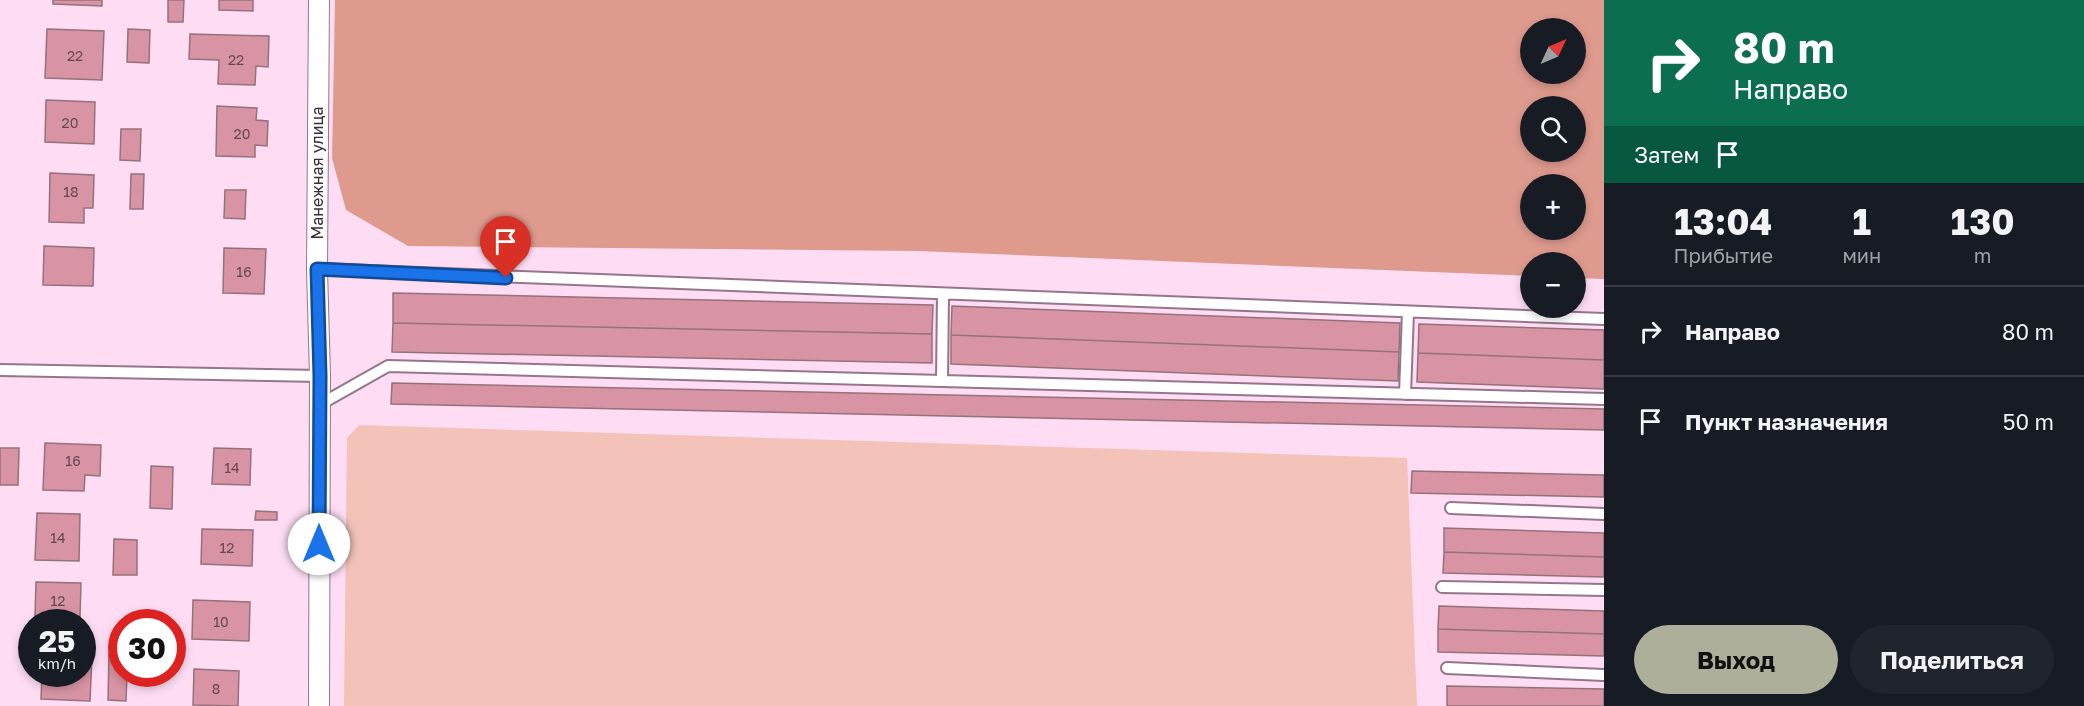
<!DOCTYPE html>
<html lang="ru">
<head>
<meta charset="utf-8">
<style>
	body { margin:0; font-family:"Golos Text",sans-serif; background:#20242c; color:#f1f3f6; height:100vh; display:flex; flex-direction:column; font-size:22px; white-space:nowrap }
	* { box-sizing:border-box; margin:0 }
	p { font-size:20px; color:#9ea1a6 }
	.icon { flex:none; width:33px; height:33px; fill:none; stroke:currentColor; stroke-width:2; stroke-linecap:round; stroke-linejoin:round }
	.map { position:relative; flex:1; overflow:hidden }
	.side { display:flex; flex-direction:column; background:#171b24; width:480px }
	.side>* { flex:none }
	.top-card { background:#0b6e4f; color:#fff; overflow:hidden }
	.needle { width:39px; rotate:46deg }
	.tools { position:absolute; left:1520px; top:18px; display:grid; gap:12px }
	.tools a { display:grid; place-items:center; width:66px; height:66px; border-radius:50%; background:#171b24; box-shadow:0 3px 9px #0003; font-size:30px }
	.speed { position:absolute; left:18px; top:609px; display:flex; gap:12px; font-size:30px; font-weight:700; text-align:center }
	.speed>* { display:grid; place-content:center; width:78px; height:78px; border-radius:50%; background:#171b24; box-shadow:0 3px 9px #0003; line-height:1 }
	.speed small { font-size:15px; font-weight:400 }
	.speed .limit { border:9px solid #d22; background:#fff; color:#111 }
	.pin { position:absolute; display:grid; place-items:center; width:51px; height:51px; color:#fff; margin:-62px -26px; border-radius:50% 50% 50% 0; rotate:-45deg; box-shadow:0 0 6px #0007 }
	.pin .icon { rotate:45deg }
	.me { position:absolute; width:66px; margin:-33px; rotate:0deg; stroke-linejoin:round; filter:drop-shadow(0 0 4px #0008) }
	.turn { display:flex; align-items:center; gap:21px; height:126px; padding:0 30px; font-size:27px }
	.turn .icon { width:78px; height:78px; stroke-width:2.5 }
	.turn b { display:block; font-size:42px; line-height:51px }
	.then { display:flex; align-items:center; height:57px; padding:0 30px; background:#0003; gap:12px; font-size:22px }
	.eta { display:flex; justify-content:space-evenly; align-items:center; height:102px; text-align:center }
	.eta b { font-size:36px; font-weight:700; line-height:42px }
	.button { display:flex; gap:12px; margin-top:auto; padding:12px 30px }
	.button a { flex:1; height:69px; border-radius:36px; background:#aeaf9a; color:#111; font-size:24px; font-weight:700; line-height:69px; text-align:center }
	.button a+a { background:#20242c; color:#f1f3f6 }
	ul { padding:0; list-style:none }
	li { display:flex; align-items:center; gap:18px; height:90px; padding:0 30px; border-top:2px solid #363941 }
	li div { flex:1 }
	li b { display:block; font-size:22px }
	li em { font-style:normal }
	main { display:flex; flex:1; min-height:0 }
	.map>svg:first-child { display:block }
	.green { fill:#f3c2b9 }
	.forest { fill:#de9a8d; fill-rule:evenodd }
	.building { fill:#d894a4; stroke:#957179; stroke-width:1.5 }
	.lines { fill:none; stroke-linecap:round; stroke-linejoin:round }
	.service-casing { stroke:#94768a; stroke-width:14 }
	.minor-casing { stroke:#94768a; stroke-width:22 }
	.service { stroke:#fff; stroke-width:10 }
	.minor { stroke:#fff; stroke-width:20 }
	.route-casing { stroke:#114b97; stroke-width:15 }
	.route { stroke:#1a73e8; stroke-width:10 }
	.labels { text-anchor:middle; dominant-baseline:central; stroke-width:4.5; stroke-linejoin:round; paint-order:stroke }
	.number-label { font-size:14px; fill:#624852 }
	.street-label { font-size:16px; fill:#3a2e36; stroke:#fff }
</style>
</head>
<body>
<main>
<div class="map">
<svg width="1604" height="706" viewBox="0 0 1604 706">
	<rect width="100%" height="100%" fill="#feddf4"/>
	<path class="green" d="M359,425l1048,33 10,248h-1073l3,-268z"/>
	<path class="forest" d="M335,0h1269v279l-29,-1v-16h-45v14l-613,-25 -509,-5 -62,-36 -14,-52zM1530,28h45v46h-45zM1530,106h45v46h-45zM1530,184h45v46h-45z"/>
	<path class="building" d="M53,0h49v6l-49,-2z
		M168,0h16l-1,22h-15z
		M219,0h34v11l-34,-1z
		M47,29l57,2 -2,49 -57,-2z
		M128,29l22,1 -1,33 -22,-1z
		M190,34l79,2 -1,31 -12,-1 -1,19 -37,-1 1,-24 -30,-1z
		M46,100l49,2 -1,42 -49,-2z
		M217,106l40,2 -1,12 12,1 -1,25 -12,-1v12l-39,-1z
		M121,129h20l-1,32 -20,-1z
		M50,173l44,2 -1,33h-9v15l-35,-1z
		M131,174h13l-1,35h-13z
		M225,190h21l-1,29 -21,-1z
		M44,246l50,2 -1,38 -50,-1z
		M224,248l42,1 -2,45 -41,-1z
		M393,293l540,12 -1,29 -539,-11z
		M952,306l448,17 -1,29 -448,-17z
		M393,323l539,11v29l-540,-11z
		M1419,324l185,6v30l-186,-7z
		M951,335l448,17 -1,29 -447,-17z
		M1418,353l186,7v29l-187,-7z
		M392,383l1212,26v21l-1213,-26z
		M45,443l56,2 -1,31 -15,-1 -1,16 -41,-1z
		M0,448h19l-1,37h-18z
		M214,448l37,1 -1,36 -38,-1z
		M151,466l22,1 -1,42 -22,-1z
		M1412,471l192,4v22l-193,-4z
		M256,511l21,1v8h-22z
		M37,513l43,1 -1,47 -44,-1z
		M1444,528l160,5v24l-160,-5z
		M202,529l51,1 -1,36 -51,-2z
		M114,539l23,1v35h-24z
		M1444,552l160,5v20l-161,-4z
		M36,582l45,1 -1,34 -45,-1z
		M193,600l57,2 -1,39 -57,-2z
		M1439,606l165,5v23l-166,-5z
		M1438,629l166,5v22l-166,-4z
		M109,653l13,1v20h5l-1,27 -18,-1z
		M82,657h10l-2,44 -49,-2 1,-25h40z
		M194,669l45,2 -1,35 -45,-1z
		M1447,686l157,3v17h-157z"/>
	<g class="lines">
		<defs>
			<path id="service" d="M317,269l1287,50
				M0,370l320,6
				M942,381l1,-87
				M1405,394l3,-82
				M319,405l69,-39 1216,33
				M1451,508l153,6
				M1442,587l162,3
				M1447,668l157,7"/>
			<path id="minor" d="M319,0l-2,269 3,107 -1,330"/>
		</defs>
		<use href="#service" class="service-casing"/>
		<use href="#minor" class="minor-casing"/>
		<use href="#service" class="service"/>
		<use href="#minor" class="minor"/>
	</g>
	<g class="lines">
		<defs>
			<path id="route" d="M319,544l1,-168 -3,-107 189,9"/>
		</defs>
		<use href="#route" class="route-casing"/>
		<use href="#route" class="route"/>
	</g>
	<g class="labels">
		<g class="number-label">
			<text x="75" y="55">22</text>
			<text x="236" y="59">22</text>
			<text x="70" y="122">20</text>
			<text x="242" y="133">20</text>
			<text x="71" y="191">18</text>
			<text x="244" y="271">16</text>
			<text x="73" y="460">16</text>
			<text x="232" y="467">14</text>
			<text x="58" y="537">14</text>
			<text x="227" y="547">12</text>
			<text x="58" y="600">12</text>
			<text x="221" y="621">10</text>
			<text x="216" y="688">8</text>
		</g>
		<g class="street-label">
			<text transform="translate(317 173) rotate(-90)">Манежная улица</text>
		</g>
	</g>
</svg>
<div class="tools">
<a><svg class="needle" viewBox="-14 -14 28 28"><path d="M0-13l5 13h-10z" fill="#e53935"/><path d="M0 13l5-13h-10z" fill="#9ea1a6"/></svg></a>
<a><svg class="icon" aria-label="search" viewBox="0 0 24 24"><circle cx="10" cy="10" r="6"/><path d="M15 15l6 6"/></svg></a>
<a>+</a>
<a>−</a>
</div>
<div class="speed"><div>25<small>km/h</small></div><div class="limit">30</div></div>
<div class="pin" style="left:506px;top:278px;background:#d93025"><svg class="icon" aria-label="arrive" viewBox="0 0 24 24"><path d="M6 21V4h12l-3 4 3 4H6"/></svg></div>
<svg class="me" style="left:319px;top:544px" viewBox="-20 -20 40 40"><circle r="19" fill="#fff"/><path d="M0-13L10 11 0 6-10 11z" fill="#1a73e8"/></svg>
</div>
<section class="side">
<div class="top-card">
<div class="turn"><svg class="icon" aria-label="right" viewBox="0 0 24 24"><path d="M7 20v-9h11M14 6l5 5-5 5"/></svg><div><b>80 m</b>Направо</div></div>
<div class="then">Затем<svg class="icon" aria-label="arrive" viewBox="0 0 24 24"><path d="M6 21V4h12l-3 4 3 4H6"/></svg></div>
</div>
<div class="eta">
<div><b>13:04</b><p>Прибытие</p></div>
<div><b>1</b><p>мин</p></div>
<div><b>130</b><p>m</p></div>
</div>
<ul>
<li><svg class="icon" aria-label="right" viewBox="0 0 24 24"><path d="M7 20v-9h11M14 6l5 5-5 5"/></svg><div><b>Направо</b></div><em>80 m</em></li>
<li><svg class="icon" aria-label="arrive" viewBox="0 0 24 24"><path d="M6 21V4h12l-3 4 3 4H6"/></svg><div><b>Пункт назначения</b></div><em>50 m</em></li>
</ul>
<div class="button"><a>Выход</a><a>Поделиться</a></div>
</section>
</main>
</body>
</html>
